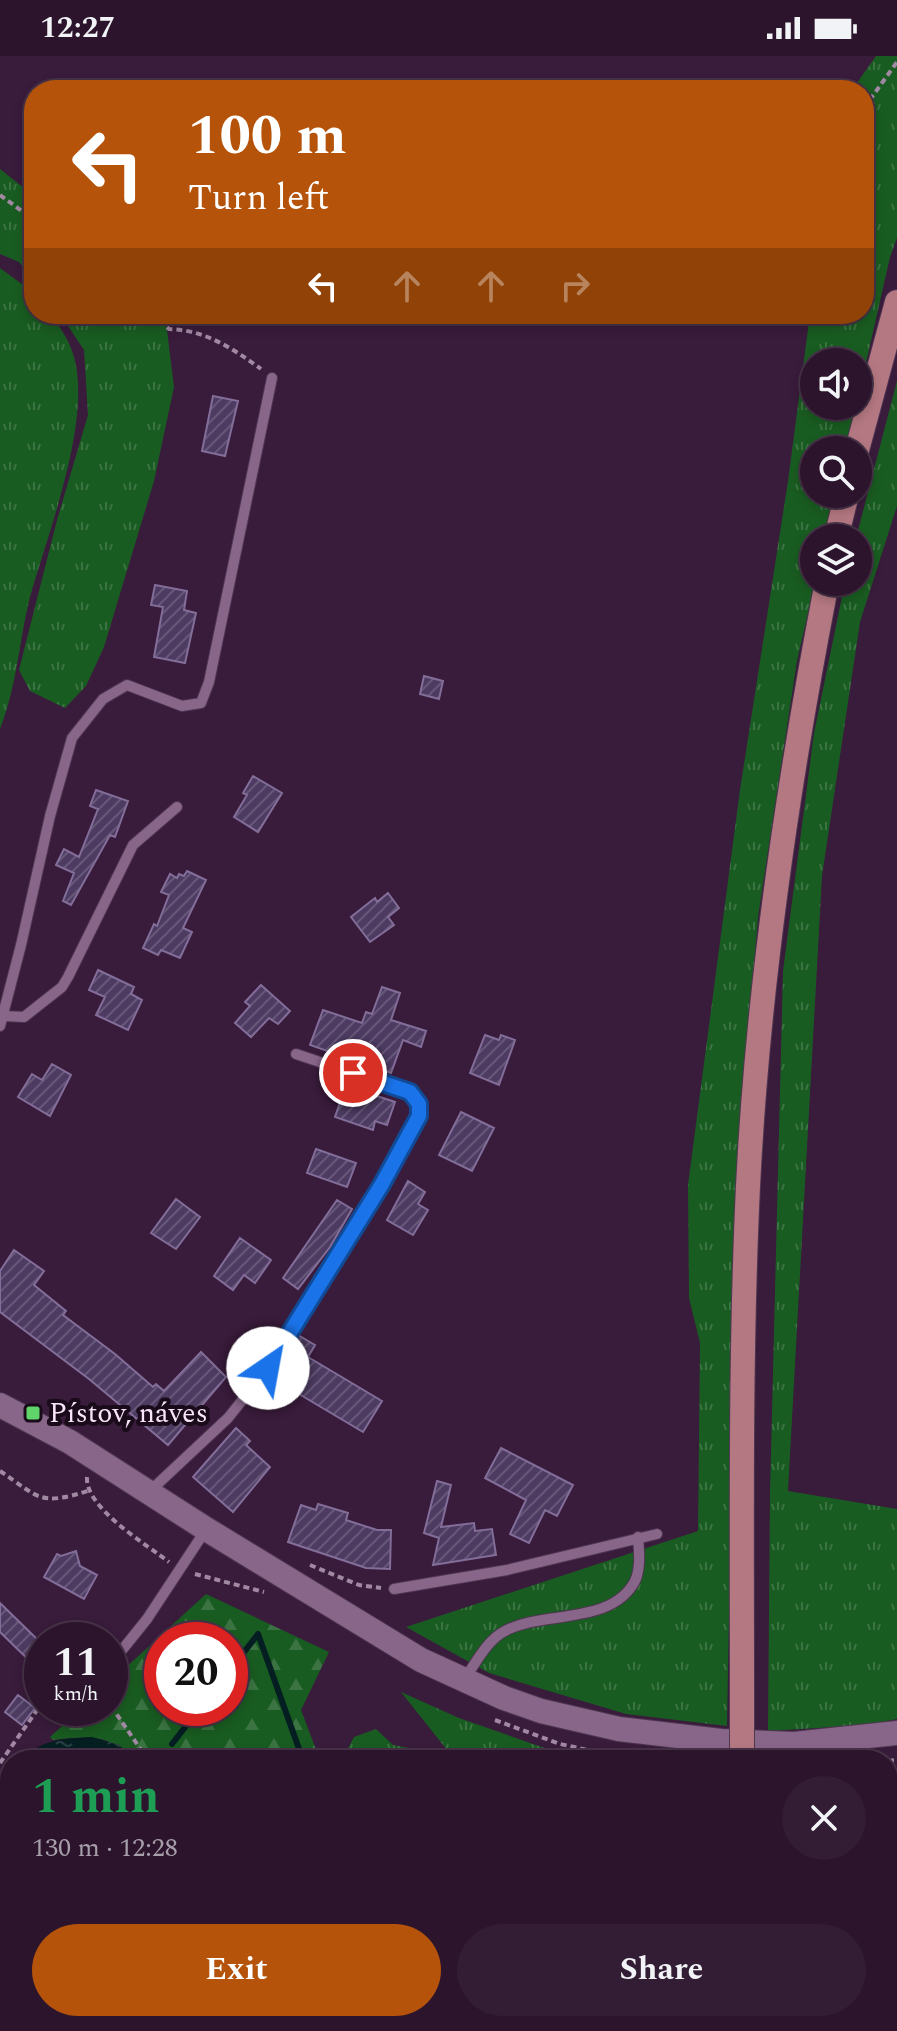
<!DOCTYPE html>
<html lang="en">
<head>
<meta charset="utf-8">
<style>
	body { margin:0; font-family:Spectral,serif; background:#331d34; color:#f1f3f6; height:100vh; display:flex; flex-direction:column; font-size:30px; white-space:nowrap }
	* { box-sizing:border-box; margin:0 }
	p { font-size:26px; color:#a69ea9 }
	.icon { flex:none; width:44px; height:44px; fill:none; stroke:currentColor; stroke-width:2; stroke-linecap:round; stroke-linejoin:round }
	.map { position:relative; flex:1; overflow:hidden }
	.sheet { position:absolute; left:0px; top:1694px; width:898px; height:282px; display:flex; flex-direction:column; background:#2b142c; border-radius:32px 32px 0 0; box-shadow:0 4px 12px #0003,0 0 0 2px #473348 }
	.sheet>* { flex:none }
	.hud { position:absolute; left:24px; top:24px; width:850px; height:244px; border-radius:32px; box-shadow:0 4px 12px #0003,0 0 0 2px #473348; background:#b45309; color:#fff; overflow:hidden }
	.fabs { position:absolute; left:800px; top:292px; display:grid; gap:16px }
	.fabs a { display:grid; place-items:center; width:72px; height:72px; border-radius:50%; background:#2b142c; box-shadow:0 4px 12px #0003,0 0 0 2px #473348; font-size:40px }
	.speed { position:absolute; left:24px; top:1566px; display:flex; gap:16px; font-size:40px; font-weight:700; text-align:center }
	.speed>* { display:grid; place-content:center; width:104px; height:104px; border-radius:50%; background:#2b142c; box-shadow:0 4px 12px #0003,0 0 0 2px #473348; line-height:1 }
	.speed small { font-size:20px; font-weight:400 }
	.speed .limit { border:12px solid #d22; background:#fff; color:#111 }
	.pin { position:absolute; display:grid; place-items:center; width:68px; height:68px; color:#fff; margin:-34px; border:4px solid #fff; border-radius:50%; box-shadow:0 2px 8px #0007 }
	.me { position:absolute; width:88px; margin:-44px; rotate:33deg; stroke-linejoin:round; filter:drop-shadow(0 0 6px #0008) }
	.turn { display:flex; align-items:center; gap:28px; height:168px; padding:0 32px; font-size:36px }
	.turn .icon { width:104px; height:104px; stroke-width:2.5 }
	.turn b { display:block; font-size:56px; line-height:68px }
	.lanes { display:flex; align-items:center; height:76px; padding:0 32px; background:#0003; justify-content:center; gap:40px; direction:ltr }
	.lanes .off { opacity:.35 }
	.round { display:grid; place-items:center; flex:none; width:84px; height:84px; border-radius:42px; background:#331d34 }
	.headline { display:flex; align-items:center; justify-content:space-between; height:136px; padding:0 32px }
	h1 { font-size:48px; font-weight:700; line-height:60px; color:#1e9e55 }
	.primary-button { display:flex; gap:16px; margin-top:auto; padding:16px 32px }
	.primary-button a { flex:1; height:92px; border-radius:48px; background:#b45309; color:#fff; font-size:32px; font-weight:700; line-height:92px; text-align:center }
	.primary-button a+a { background:#331d34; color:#f1f3f6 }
	.status { display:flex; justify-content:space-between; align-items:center; height:56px; padding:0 40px; background:#2b142c; direction:ltr }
	.status svg { height:22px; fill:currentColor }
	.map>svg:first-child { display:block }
	.grass { fill:url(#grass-tufts) }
	.forest { fill:url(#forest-firs); fill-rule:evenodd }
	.water { fill:url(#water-ripples) }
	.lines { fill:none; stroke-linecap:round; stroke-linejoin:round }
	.stream { stroke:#041e21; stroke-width:6 }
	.building { fill:url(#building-hatch); stroke:#826e99; stroke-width:2 }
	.service-casing { stroke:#4f3651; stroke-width:12 }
	.tertiary-casing { stroke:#4f3651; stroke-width:26 }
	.primary-casing { stroke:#4f3651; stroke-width:26 }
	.path { stroke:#a289a3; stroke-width:4; stroke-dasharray:6 4; stroke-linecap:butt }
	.service { stroke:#88668a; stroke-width:10 }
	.tertiary { stroke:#88668a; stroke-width:24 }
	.primary { stroke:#b47882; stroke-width:24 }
	.primary-bridge-casing { stroke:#4f3651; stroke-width:26; stroke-linecap:butt }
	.primary-bridge { stroke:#b47882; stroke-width:24 }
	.route-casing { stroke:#114b97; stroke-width:20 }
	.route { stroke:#1a73e8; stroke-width:14 }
	.poi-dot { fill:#60d56a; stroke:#190b19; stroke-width:3 }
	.labels { text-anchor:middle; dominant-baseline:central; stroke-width:8; stroke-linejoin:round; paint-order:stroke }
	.poi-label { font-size:28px; fill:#f9e5f9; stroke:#190b19; text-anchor:start }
</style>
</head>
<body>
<div class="status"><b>12:27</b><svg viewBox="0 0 49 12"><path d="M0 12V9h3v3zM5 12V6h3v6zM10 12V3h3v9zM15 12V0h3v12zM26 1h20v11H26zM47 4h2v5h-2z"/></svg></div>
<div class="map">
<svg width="897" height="1975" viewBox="0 0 897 1975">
	<defs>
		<pattern id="grass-tufts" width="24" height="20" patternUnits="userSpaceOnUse" patternTransform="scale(2)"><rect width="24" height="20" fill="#195c21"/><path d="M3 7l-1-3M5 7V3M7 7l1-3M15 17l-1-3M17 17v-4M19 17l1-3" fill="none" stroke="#3b7342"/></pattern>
		<pattern id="forest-firs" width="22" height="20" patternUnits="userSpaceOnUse" patternTransform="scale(2)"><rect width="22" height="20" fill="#195c21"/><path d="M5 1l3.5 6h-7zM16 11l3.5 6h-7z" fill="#3b7342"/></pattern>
		<pattern id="water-ripples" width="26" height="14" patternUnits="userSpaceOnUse" patternTransform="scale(2)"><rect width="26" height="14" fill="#041e21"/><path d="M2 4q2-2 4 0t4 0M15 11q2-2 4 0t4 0" fill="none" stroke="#293f42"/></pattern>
		<pattern id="building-hatch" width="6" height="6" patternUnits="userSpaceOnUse" patternTransform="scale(2)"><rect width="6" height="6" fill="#4d3b62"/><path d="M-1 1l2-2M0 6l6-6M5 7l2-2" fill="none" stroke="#675779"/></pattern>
	</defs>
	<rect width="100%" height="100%" fill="#391b3b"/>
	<path class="grass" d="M876,0h21v182l-7,19 -32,141v-36h-44v44h42l-10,44h-32v44h22l-10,44h-12l1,44 -18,79 -39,256 -21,253 -10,556 -101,-12 -137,-41 -83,-46 292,-96 2,-188 -11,-45 -1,-113 52,-395 48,-309 22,-167h54v-224h-12z
		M0,113l34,27v85l-15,-19 -19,-8z
		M0,212l34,25v21h17c9,14 19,27 23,43 18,64 -26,176 -44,240 -11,44 -13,89 -30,132z
		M60,258h105l9,73 -20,94 -50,166 -18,39 -21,22 -35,-17 -11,-21 38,-150 31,-105 -4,-65z
		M897,325v125l-37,116 -38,254 -34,615 109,18v210l-30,6 -99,6 2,-238 13,-522 31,-238 31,-151h13l-2,-44z
		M401,1636l58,26 120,42h-124z
		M376,1673l17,16 16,3 15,12h-82l12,-23z
		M420,1966h139l16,9h-146z
		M610,1966h103l4,9h-94z"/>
	<path class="forest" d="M206,1538l123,58 -28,58 19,50h-190c-20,-28 -45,-23 -77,-20l-3,-3 32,-29h28v-26zM162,1584h68v68h-68z
		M888,1930l9,3v42h-114l16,-9h89z
		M285,1966h112l10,9h-117z"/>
	<path class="water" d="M92,1681l28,8 10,15h-109c23,-22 41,-21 71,-23z
		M10,1717v249h82l-9,9h-83v-243z"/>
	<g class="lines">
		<path class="stream" d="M258,1578l45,126
			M230,1614l28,-36
			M172,1688l28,-36
			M592,1966l15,9"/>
	</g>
	<path class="building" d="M213,340l25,5 -13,55 -23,-5z
		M155,529l32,6 -3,19 12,3 -11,50 -31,-6 9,-50 -12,-2z
		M424,620l19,5 -4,18 -19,-5z
		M253,720l29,17 -24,39 -24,-15 13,-22 -4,-2z
		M96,734l32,11 -13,36 -5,-2 -39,70 -8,-4 11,-28 -18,-8 8,-16 15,8 19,-48 -8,-3z
		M187,815l19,9 -23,48 9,4 -12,26 -19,-8 -3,5 -15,-7 11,-24 3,2 12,-31 -8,-3 9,-18 7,4 2,-4 5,2z
		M388,837l11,15 -11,9 6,8 -24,17 -19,-25 24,-19 2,4z
		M98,914l36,17 -3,7 11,6 -14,30 -32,-15 9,-18 -16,-7z
		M261,929l29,26 -12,13 -9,-6 -18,19 -16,-14 15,-17 -5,-4z
		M382,931l18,6 -9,27 35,11 -5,16 -18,-7 -12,33 -81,-28 13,-35 39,13 4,-11 6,2z
		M485,979l14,5 2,-5 14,5 -16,45 -29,-12z
		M52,1008l19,11 -21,41 -32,-19 14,-23 10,6z
		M344,1035l22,7 2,-5 27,9 -8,23 -12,-4 -2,9 -38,-13z
		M461,1056l33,16 -22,43 -33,-16z
		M316,1093l40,14 -9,24 -40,-14z
		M408,1125l17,11 -7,12 10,6 -15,25 -26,-15z
		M176,1143l24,18 -24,32 -25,-16z
		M337,1144l15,9 -22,38 -32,42 -15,-11z
		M240,1182l31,22 -16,23 -11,-8 -11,15 -19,-14z
		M14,1194l30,21 -10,14 32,26 -3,4 52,39 38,33 3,-3 8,7 37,-39 25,25 -58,68 -79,-66 -89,-67v-41z
		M298,1279l17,10 -7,12 74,44 -19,31 -91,-54z
		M236,1372l14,13 -4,4 24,22 -37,45 -40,-35z
		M501,1392l72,37 -16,31 -12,-6 -16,33 -19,-9 16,-34 -41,-22z
		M437,1425l14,4 -10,42 33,-4 1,8 17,-2 4,26 -63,10 6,-27 -15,-5z
		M318,1448l30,9 -2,7 31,10h14l-1,39 -24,-1 -78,-26 13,-37 15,5z
		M76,1495l4,15 17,9 -13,24 -40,-22 13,-23 4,2z
		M0,1547l42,41v29l-42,-41z
		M18,1639l17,13 -13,17 -17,-13z"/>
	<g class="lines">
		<defs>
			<path id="service" d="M4,960l20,1 38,-30 6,-10 65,-132 44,-38
				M0,970l21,-81 29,-129 22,-78 31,-39 24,-14 55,21 19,-3 8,-21 63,-304
				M149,1436l79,-74 40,-50 114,-184 37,-68v-12l-9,-12 -114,-38
				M394,1533l113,-19 150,-36
				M110,1609l37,-46 58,-88
				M465,1622c11,-15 22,-38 40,-47 38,-21 106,-5 130,-50 6,-13 4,-30 3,-44
				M890,1819l7,2"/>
			<path id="tertiary" d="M0,1349l70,37 136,87 215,131 83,38 37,13 78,18 102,12 73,3 103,-11"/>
			<path id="primary" d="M857,394l40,-148
				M836,482l11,-44
				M742,1637c0,-169 -2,-338 6,-507 10,-203 40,-404 79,-604
				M744,1966v9"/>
		</defs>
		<use href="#service" class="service-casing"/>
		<use href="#tertiary" class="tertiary-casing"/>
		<use href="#primary" class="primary-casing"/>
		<path class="path" d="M864,52l33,-46
			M0,139l34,25
			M864,229l11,6
			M152,258l17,15c36,1 63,19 92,40
			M0,1415c40,27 39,35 88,20
			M87,1421c-2,31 59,67 82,85
			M310,1509l49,20 22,3
			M195,1518l69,18
			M110,1640l3,13 35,51
			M495,1664l65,24 74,16
			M888,1705l9,-1
			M0,1707l42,-60
			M408,1966l10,9
			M156,1975l6,-9"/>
		<use href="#service" class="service"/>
		<use href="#tertiary" class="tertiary"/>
		<use href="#primary" class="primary"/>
		<defs>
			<path id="primary-bridge" d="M742,1637v67"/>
		</defs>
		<use href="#primary-bridge" class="primary-bridge-casing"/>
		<use href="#primary-bridge" class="primary-bridge"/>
	</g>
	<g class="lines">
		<defs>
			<path id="route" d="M268,1312l114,-184 37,-68v-12l-9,-12 -57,-19"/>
		</defs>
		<use href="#route" class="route-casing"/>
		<use href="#route" class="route"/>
	</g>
	<rect class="poi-dot" x="25" y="1349" width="16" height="16" rx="4"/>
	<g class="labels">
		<g class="poi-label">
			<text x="49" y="1357">Pístov, náves</text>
		</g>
	</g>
</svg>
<div class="fabs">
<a><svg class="icon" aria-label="sound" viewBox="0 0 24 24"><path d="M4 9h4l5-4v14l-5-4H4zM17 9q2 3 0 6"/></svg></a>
<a><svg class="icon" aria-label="search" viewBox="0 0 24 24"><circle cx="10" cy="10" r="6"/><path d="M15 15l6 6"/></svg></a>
<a><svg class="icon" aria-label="layers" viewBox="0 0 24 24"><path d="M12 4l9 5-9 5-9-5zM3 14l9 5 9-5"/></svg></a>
</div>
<div class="speed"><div>11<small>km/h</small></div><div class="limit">20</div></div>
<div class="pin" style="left:353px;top:1017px;background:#d93025"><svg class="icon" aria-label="arrive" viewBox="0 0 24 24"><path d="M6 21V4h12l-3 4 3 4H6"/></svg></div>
<svg class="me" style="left:268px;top:1312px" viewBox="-20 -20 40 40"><circle r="19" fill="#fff"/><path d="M0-13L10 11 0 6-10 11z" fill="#1a73e8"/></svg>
<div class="hud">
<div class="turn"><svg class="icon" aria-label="left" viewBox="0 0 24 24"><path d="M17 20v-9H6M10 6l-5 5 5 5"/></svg><div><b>100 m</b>Turn left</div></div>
<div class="lanes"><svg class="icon" aria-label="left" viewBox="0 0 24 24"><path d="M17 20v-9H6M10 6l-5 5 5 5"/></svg><svg class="icon off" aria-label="ahead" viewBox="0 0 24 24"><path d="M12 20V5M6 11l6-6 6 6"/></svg><svg class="icon off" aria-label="ahead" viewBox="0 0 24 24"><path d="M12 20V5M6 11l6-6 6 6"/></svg><svg class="icon off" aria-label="right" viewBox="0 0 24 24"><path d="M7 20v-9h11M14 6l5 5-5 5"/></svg></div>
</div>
<section class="sheet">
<div class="headline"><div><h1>1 min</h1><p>130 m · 12:28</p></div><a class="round"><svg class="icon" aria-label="close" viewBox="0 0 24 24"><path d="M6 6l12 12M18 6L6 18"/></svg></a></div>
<div class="primary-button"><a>Exit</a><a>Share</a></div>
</section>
</div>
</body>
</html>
